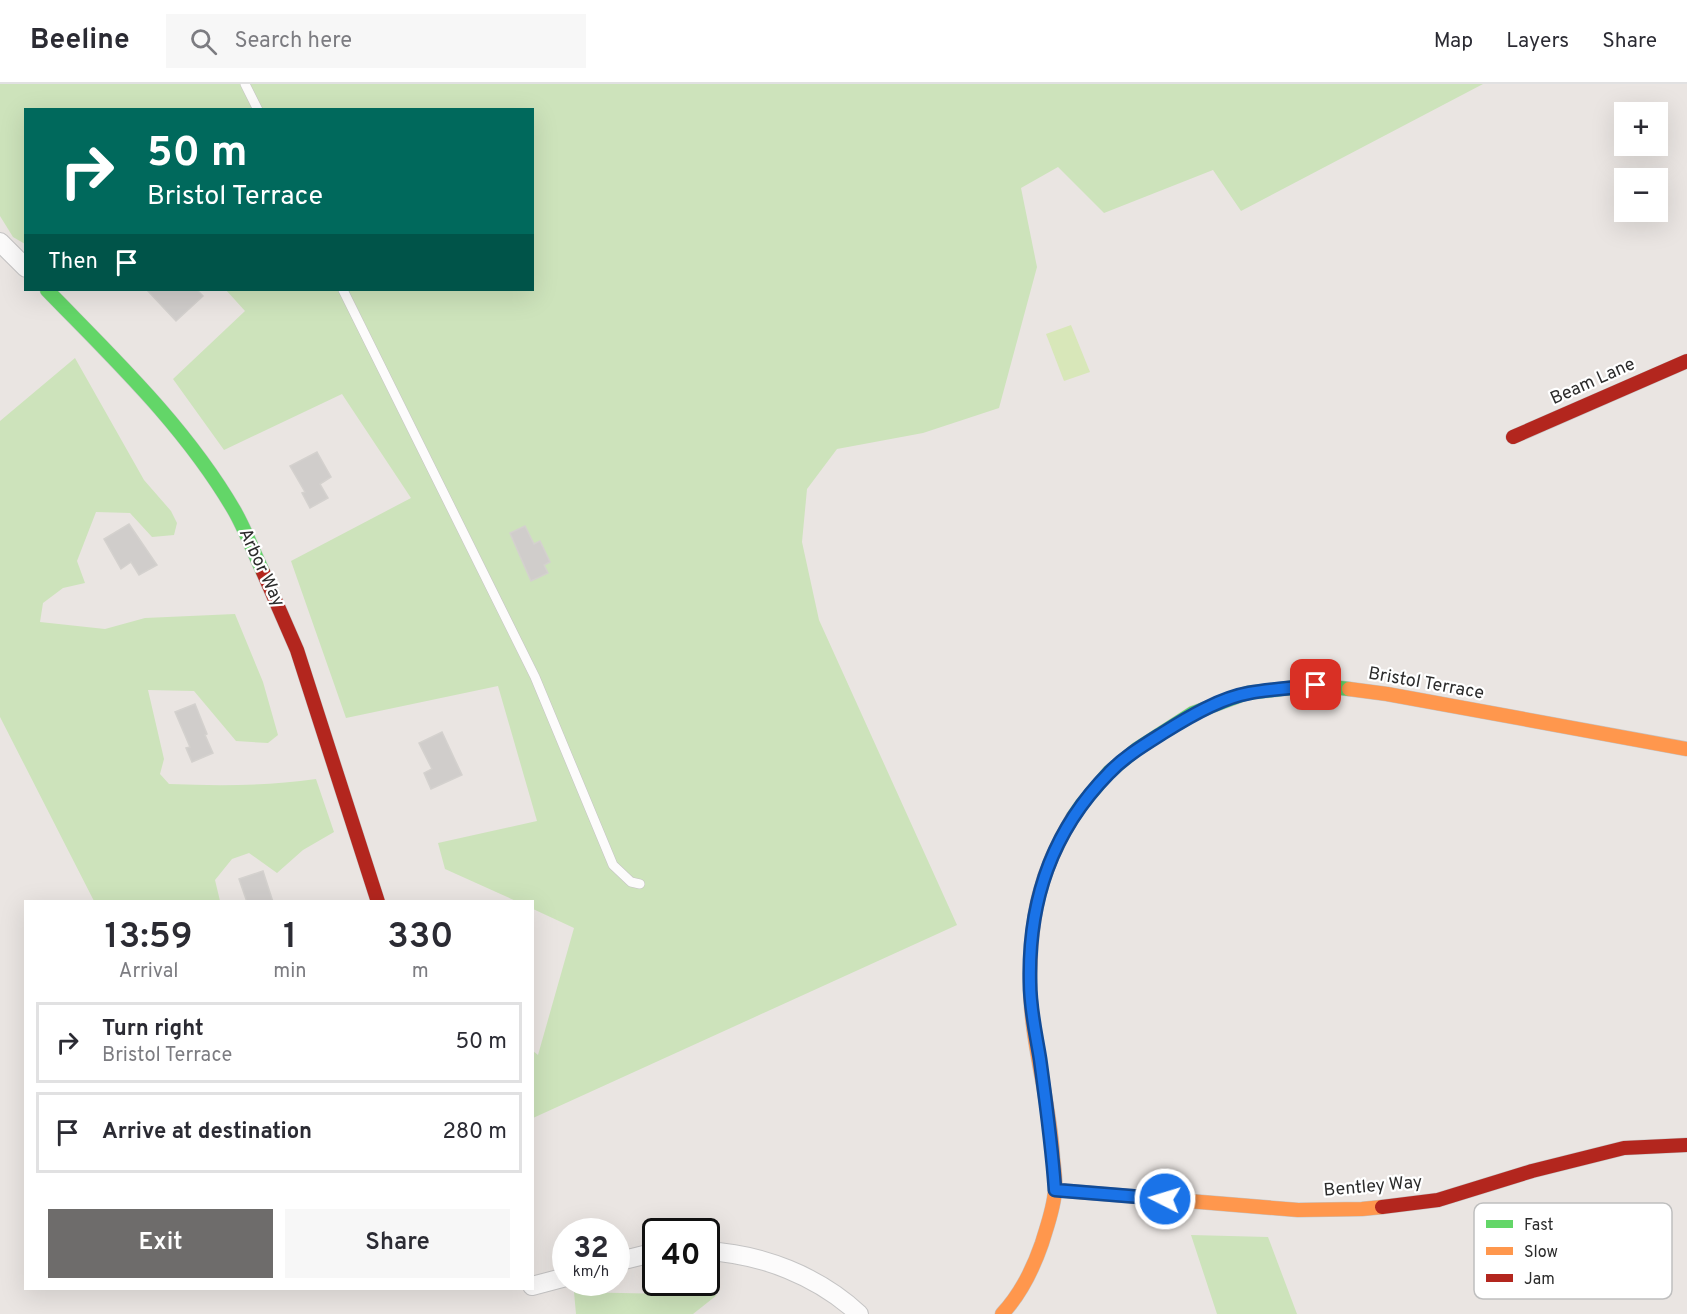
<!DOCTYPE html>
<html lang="en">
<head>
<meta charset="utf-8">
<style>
	body { margin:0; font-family:Overpass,sans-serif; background:#f7f7f7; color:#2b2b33; height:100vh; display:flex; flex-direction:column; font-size:22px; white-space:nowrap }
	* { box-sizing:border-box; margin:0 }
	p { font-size:20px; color:#7c7c81 }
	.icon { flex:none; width:33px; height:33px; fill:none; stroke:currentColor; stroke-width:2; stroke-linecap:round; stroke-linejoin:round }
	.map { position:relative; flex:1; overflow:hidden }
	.sheet { position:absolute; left:24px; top:816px; width:510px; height:390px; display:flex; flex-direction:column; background:#fff; border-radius:0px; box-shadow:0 6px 24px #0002 }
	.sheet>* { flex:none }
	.top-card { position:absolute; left:24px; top:24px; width:510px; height:183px; border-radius:0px; box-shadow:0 6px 24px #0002; background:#00695c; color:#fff; overflow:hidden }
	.fabs { position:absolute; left:1614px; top:18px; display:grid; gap:12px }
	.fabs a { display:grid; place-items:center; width:54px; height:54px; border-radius:0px; background:#fff; box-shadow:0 6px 24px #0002; font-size:30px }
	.speed { position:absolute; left:552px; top:1134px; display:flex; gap:12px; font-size:30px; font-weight:700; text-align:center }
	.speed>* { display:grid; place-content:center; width:78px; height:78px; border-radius:50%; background:#fff; box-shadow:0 6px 24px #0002; line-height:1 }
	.speed small { font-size:15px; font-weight:400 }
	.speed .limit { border:3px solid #111; border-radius:9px; background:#fff; color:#111 }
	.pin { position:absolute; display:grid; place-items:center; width:51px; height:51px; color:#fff; margin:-26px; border-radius:12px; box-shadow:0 3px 9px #0006 }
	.me { position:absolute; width:66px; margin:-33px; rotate:275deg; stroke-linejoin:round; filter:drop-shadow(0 0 4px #0008) }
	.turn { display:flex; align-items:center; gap:21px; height:126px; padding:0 24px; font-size:27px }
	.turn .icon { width:78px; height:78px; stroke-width:2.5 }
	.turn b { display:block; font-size:42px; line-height:51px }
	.then { display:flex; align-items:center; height:57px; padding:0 24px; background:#0003; gap:12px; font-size:22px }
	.eta { display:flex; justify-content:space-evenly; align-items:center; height:102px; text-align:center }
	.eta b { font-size:36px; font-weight:600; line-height:42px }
	.action { display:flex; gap:12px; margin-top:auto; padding:12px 24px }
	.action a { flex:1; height:69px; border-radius:0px; background:#6e6c6b; color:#fff; font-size:24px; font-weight:600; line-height:69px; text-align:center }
	.action a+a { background:#f7f7f7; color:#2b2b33 }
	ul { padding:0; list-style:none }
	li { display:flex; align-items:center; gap:18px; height:81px; margin:0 12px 9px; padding:0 12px; border:3px solid #e1e1e2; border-radius:0px }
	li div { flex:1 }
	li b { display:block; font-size:22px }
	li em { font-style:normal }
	header { display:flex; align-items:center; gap:36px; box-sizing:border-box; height:84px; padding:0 30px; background:#fff; border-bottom:2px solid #e1e1e2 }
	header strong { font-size:28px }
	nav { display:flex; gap:33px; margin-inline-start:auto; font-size:21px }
	.search { width:420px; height:54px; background:#f7f7f7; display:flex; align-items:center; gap:15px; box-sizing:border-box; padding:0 21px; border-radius:0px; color:#7c7c81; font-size:22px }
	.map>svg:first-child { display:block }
	.green { fill:#cde3bb }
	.pitch { fill:#d8e7b9 }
	.building { fill:#d0cdcb; stroke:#d4d1ce; stroke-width:1.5 }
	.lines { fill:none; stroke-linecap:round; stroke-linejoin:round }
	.lane-casing { stroke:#c5c4c4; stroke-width:10 }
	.street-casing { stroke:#c5c4c4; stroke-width:20 }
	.fast-casing { stroke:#c5c4c4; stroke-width:15 }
	.slow-casing { stroke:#c5c4c4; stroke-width:15 }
	.jam-casing { stroke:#c5c4c4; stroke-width:15 }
	.lane { stroke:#fcfbfb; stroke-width:9 }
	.street { stroke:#fcfbfb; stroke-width:18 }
	.fast { stroke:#63d668; stroke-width:14 }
	.slow { stroke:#ff974d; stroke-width:14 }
	.jam { stroke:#b3261e; stroke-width:14 }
	.route-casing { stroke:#114b97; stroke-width:15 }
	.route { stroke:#1a73e8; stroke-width:10 }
	.labels { text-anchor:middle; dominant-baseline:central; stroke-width:4.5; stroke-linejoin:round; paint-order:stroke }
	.street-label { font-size:18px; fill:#2b2b2b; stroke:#fff }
	.key { fill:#fff; stroke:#bfbfbf; stroke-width:1.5 }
	.key-label { font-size:16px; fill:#2b2b2b }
</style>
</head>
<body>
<header>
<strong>Beeline</strong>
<div class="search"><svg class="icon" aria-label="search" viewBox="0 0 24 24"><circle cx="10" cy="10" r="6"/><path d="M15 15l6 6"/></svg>Search here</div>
<nav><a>Map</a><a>Layers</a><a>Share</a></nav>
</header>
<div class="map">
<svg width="1687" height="1230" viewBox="0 0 1687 1230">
	<rect width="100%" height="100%" fill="#eae5e2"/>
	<path class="green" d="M0,0h1483l-242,127 -28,-41 -109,43 -46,-46 -37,21 16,79 -38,141 -76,25 -86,16 -30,40 -5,53 17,78 138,305 -424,193v-67l5,4 36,-127 -41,-19 -1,-7 -16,-1 -71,-32 -7,-26 99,-22 -39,-135 -152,32 -55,-157 120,-63 -69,-104 -118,56 -51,-71 72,-68 -19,-21h306v-180h-506l-1,134 -12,-7 -13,-21z
		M75,274l69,122 27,31 6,12 -3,12 -22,2 -22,-24 -34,-1 -19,49 8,22 -22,5 -20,15 -3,19 65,7 40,-11 90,-4 28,68 15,53 -10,8 -32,-2 -42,-50 -46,-1 16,69 -4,15 9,10c50,2 98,2 147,-5l18,53 -31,18 -26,23 -28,-20 -17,6 -17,21 5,21h-126l-94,-184v-296z
		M1191,1151l77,2 29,77h-80z
		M574,1208l143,3 -24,19h-117z"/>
	<path class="pitch" d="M1071,241l19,47 -26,9 -18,-47z"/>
	<path class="building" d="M147,206h50l6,6 -27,25z
		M317,368l14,25 -11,7 8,14 -18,10 -8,-15 3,-1 -15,-26z
		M129,440l28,41 -18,10 -8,-13 -10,7 -17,-30z
		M525,442l9,18 6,-3 10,21 -6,3 4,8 -17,8 -21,-48z
		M195,620l12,30 -2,1 8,18 -21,9 -6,-14 4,-1 -15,-35z
		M442,648l20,43 -31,14 -7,-16 8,-4 -13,-26z
		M263,787l10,31h-26l-8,-23z"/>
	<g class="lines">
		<defs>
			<path id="lane" d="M245,0l13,26
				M343,206l192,387 78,188 18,17 9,2"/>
			<path id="street" d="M0,158l26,26
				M706,1167c56,3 112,25 153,63
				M616,1178l40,-10
				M532,1202l34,-9"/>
			<path id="fast" d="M47,206c66,68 138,136 187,220 11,19 19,41 29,62
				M1073,733l9,-13 27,-32 28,-23 56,-36 54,-20 69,-8 33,4"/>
			<path id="slow" d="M1349,605l38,5 300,55
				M1055,1106l243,20 64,-1 20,-2
				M1002,1230c19,-20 31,-45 40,-71 5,-17 12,-35 13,-53 1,-10 -1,-22 -2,-32 -3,-59 -23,-117 -23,-176 0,-64 9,-110 43,-165"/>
			<path id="jam" d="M1513,353l174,-76
				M263,488l34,78 81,252
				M1382,1123l56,-7 94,-29 92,-23 63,-3"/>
		</defs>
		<use href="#lane" class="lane-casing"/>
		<use href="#street" class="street-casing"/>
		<use href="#fast" class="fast-casing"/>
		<use href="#slow" class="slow-casing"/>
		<use href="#jam" class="jam-casing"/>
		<use href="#lane" class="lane"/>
		<use href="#street" class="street"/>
		<use href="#fast" class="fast"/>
		<use href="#slow" class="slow"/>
		<use href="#jam" class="jam"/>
	</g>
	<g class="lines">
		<defs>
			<path id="route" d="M1165,1115l-110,-9c-3,-44 -9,-87 -15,-131 -4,-25 -10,-50 -10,-76 -2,-81 21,-151 79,-210 15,-16 35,-28 54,-40 25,-16 57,-35 86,-40 22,-4 45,-5 67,-8"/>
		</defs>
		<use href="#route" class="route-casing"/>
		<use href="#route" class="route"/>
	</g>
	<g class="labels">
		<g class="street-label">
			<text transform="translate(1593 298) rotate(-24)">Beam Lane</text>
			<text transform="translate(261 484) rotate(65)">Arbor Way</text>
			<text transform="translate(1426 600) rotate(10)">Bristol Terrace</text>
			<text transform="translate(1373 1103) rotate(-5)">Bentley Way</text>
		</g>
	</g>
	<rect x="1474" y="1119" width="198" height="96" rx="9" class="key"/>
	<rect x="1486" y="1136" width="27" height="8" fill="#63d668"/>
	<rect x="1486" y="1163" width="27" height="8" fill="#ff974d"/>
	<rect x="1486" y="1190" width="27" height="8" fill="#b3261e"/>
	<g class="key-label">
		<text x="1524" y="1146">Fast</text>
		<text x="1524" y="1173">Slow</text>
		<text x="1524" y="1200">Jam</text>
	</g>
</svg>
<div class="fabs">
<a>+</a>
<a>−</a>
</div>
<div class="speed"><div>32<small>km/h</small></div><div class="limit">40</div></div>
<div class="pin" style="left:1316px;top:601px;background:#d93025"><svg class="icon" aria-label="arrive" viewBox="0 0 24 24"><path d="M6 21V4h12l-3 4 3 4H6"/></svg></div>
<svg class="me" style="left:1165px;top:1115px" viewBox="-20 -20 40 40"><circle r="17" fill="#1a73e8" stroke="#fff" stroke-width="3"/><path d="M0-11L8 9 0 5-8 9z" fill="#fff"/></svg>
<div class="top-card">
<div class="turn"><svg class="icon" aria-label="right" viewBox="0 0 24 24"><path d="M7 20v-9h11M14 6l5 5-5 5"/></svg><div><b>50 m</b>Bristol Terrace</div></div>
<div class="then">Then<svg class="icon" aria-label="arrive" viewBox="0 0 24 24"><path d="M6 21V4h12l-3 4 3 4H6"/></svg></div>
</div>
<section class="sheet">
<div class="eta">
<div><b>13:59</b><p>Arrival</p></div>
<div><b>1</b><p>min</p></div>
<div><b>330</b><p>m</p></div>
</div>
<ul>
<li><svg class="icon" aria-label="right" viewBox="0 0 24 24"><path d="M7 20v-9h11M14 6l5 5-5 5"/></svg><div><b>Turn right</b><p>Bristol Terrace</p></div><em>50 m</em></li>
<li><svg class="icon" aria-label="arrive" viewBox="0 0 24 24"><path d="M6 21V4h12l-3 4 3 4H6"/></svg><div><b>Arrive at destination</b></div><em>280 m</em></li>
</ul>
<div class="action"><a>Exit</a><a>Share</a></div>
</section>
</div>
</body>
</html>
